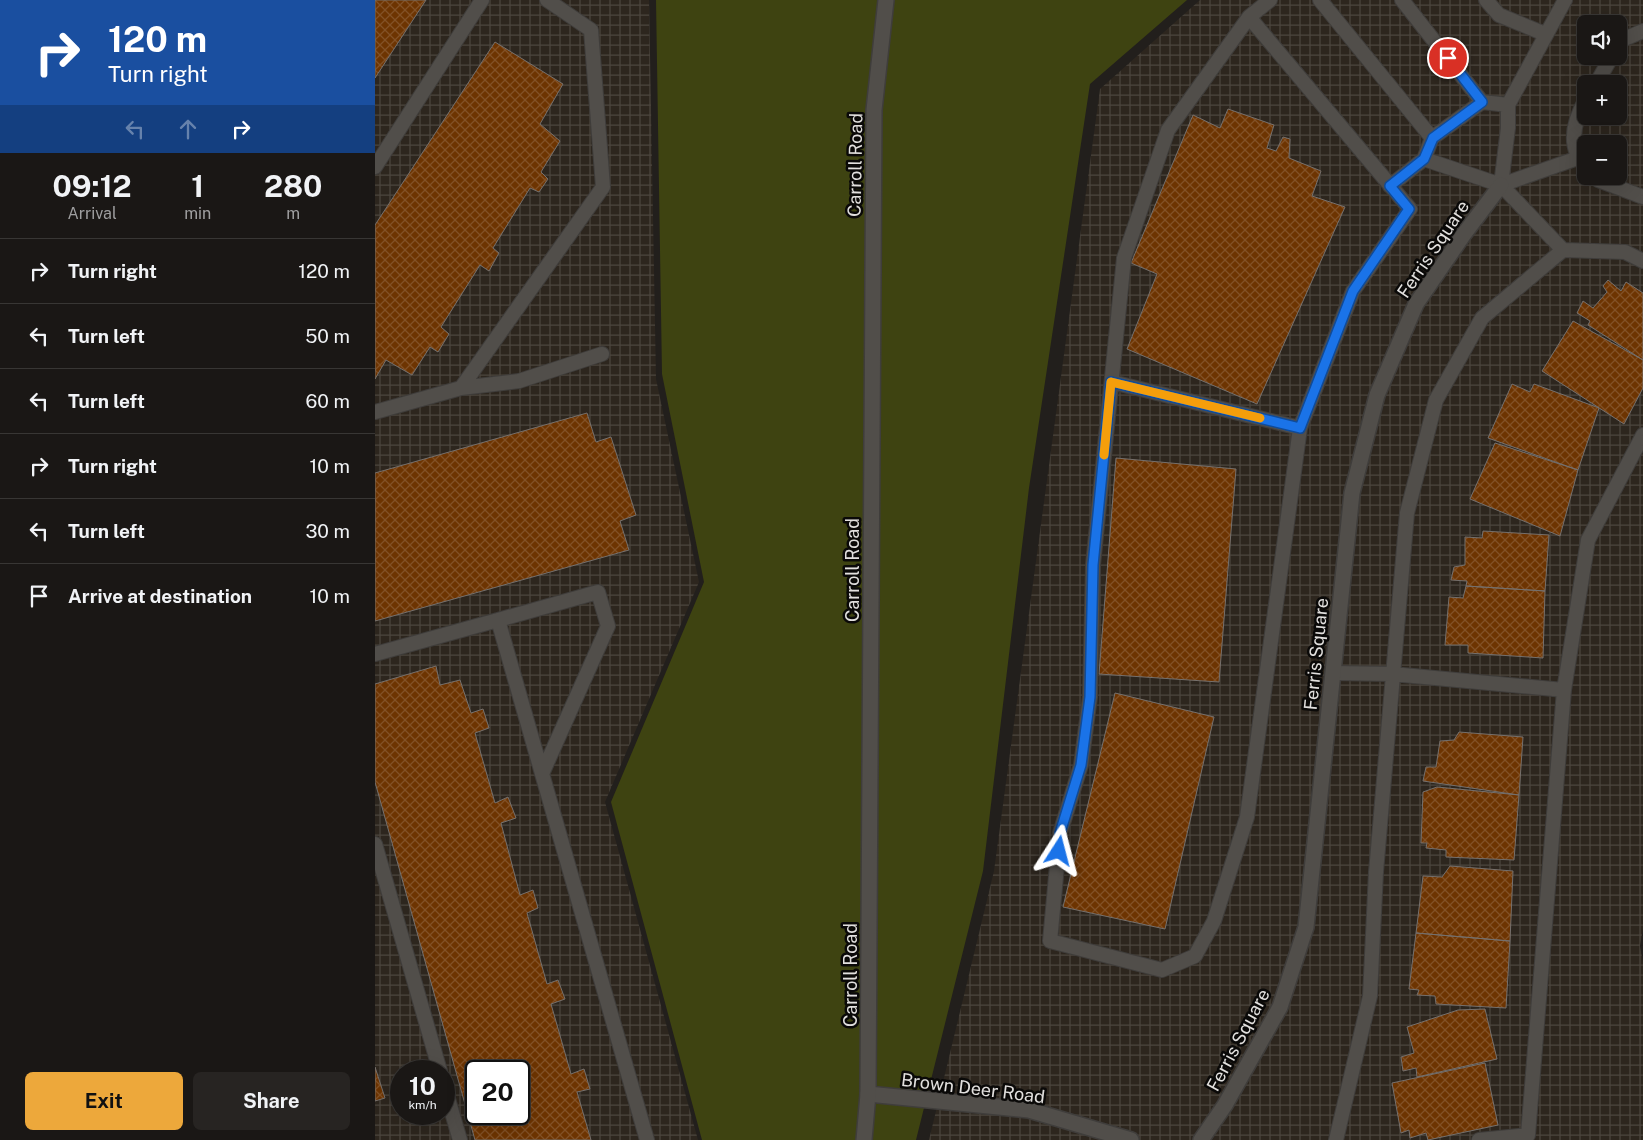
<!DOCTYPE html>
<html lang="en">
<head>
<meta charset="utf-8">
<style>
	body { margin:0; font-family:"Public Sans",sans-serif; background:#272422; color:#f1f3f6; height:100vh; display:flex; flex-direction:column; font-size:19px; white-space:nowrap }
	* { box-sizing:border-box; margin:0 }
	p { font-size:16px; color:#9f9fa0 }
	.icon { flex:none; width:28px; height:28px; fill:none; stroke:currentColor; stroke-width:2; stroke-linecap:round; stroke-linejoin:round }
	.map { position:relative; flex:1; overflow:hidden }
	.drawer { display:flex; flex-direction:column; background:#1a1715; width:375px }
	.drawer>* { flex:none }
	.top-card { background:#1a4fa0; color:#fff; overflow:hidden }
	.buttons { position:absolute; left:1202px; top:15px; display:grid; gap:10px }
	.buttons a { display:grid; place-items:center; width:50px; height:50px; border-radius:8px; background:#1a1715; box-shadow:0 5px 20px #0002,0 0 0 1px #383634; font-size:25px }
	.speed { position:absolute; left:15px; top:1060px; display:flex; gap:10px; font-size:25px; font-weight:700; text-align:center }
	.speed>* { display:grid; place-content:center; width:65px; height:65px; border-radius:50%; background:#1a1715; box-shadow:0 5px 20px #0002,0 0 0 1px #383634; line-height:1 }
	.speed small { font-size:12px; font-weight:400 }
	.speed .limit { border:2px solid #111; border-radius:8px; background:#fff; color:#111 }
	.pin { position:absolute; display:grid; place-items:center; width:42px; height:42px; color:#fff; margin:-21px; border:2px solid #fff; border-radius:50%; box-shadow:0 1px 5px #0007 }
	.me { position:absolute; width:55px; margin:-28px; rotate:9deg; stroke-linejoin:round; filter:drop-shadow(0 0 4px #0008) }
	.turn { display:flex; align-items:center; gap:18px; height:105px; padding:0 25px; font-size:22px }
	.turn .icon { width:65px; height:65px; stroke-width:2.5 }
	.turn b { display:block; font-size:35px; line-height:42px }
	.lanes { display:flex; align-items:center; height:48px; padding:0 25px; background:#0003; justify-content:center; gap:25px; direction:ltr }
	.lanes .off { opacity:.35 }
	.eta { display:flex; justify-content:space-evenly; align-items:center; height:85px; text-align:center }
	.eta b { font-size:30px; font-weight:700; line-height:35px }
	.button { display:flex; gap:10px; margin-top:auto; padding:10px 25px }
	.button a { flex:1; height:58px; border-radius:8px; background:#eda83b; color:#111; font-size:20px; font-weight:700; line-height:58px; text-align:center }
	.button a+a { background:#272422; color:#f1f3f6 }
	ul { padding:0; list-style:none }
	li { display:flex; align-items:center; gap:15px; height:65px; padding:0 25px; border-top:1px solid #383634 }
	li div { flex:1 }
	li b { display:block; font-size:19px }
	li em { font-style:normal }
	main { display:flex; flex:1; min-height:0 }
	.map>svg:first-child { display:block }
	.industrial { fill:url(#industrial-grid); fill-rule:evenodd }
	.grass { fill:#3e4311 }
	.building { fill:url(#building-cross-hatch); stroke:#75706d; fill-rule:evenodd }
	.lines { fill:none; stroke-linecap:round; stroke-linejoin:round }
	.service-casing { stroke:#3f3d3b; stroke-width:16 }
	.minor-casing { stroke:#3f3d3b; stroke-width:18 }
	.secondary-casing { stroke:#3f3d3b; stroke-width:18 }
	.service { stroke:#514e4a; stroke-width:14 }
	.minor { stroke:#514e4a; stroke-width:15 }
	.secondary { stroke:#514e4a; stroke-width:15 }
	.route-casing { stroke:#114b97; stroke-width:12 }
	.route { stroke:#1a73e8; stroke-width:9 }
	.slow { stroke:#f59e0b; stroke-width:9 }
	.labels { text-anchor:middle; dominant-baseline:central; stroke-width:5; stroke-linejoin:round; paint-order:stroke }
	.street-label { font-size:18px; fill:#e2e0de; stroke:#0a0908 }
</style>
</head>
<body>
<main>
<section class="drawer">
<div class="top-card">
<div class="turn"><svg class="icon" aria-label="right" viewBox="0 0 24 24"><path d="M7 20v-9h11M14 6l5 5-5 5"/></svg><div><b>120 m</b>Turn right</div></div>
<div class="lanes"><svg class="icon off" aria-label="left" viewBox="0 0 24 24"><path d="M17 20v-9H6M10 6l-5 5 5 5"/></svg><svg class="icon off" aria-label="ahead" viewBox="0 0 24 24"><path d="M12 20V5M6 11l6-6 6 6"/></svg><svg class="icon" aria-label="right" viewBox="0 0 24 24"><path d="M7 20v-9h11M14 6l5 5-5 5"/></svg></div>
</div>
<div class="eta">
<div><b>09:12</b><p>Arrival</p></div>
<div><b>1</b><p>min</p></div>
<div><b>280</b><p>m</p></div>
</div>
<ul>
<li><svg class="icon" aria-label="right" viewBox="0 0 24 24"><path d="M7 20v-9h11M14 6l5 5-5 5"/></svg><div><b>Turn right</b></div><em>120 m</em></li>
<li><svg class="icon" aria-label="left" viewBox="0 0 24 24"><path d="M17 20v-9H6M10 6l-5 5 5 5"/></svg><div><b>Turn left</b></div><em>50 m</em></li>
<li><svg class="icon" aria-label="left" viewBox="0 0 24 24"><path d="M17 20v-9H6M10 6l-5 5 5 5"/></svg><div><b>Turn left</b></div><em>60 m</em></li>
<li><svg class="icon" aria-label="right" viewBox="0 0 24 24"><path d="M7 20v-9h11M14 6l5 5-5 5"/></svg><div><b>Turn right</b></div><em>10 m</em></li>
<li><svg class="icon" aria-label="left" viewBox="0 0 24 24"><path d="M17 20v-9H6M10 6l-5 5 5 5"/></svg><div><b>Turn left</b></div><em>30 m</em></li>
<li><svg class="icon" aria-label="arrive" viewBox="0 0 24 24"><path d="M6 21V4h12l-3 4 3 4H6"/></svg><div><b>Arrive at destination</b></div><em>10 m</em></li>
</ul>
<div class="button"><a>Exit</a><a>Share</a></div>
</section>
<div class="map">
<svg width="1268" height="1140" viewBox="0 0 1268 1140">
	<defs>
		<pattern id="industrial-grid" width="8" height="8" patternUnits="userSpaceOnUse" patternTransform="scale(1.25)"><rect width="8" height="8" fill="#2d261e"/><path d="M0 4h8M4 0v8" fill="none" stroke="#4b453e"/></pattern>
		<pattern id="building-cross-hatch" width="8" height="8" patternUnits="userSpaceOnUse" patternTransform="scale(1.25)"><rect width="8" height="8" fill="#6d3401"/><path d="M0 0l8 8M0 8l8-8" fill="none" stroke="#825126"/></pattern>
	</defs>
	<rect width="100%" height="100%" fill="#221f1c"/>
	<path class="industrial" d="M0,0h274l7,379 43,203 -94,220 93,338h-323zM26,1071h43v43h-43zM101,1071h43v43h-43z
		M825,0h443v929l-3,17 3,16v178h-714l65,-269 106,-782zM1211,24h33v32h-33zM1211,84h33v32h-33zM1211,144h33v32h-33z"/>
	<path class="grass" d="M281,0h531l-97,84 -61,404 -46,383 -67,269h-214l-91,-338 93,-220 -42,-208z"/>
	<path class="building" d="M0,0h51l-51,78z
		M120,42l68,42 -23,40 20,17 -19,31 7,7 -9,13 -9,-4 -37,60 6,5 -10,18 -9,-6 -39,62 8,7 -11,18 -8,-5 -18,28 -26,-15 -11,19v-154z
		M853,109l46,16 -7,23 9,3 7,-14 7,2 -1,19 32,13 -9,25 33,11 -88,197 -130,-55 30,-75 -26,-11 62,-148 27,13z
		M1233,280l13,11 5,-9 17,11v67l-55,-35 2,-4 -13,-8 6,-12 10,7 14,-16 -4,-6z
		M1198,321l70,39v28l-19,36 -82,-53z
		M1137,384l18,8 4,-8 65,24 -21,62 -90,-32z
		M212,413l9,29 15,-5 25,78 -16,6 9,29 -254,71v-148z
		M1120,443l83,27 -18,66 -90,-37z
		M741,458l120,11 -17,213 -120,-8z
		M1108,531l66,4 -4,56 -79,-5 1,-5 -16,-1 3,-13 11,-2v-28l17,1z
		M1091,586l79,5 -2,67 -75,-5v-8h-23l4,-48 14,1z
		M61,666l4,19 20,-5 11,33 12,-4 6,19 -14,5 20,70 13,-6 8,21 -15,5 19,72 13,-5 5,18 -11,5 20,71 11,-4 7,19 -14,5 20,70 13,-5 6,20 -13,3 14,48h-116l-100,-358v-98zM101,1071h43v43h-43z
		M740,693l99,24 -49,212 -102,-22z
		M1084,732l64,5 -4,58 -96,-14 3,-14h10l4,-26 14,-1z
		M1062,787l82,8 -5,65 -68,-3v-7l-20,-2 1,-5h-6l2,-51z
		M1075,866l63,5 -3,70 -94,-8 7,-57 19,1z
		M1041,933l94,8 -4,67 -70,-4 -1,-8 -18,-1 2,-5 -10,-1z
		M1110,1009l12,50 -80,18 -1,-9 -13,3 -2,-14 13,-4 -7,-26 51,-17z
		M1110,1063l13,62 -70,15 -2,-7 -16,5 -1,-8 -8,3 -9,-50z
		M0,1067l10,31 -10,3z"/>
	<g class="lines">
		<defs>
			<path id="service" d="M945,0l112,138 50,-36
				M1027,0l80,102 26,3
				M1111,0l13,15 46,19
				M874,17l161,192 -57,82 -53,137 -53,389 -33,104 -19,35 -33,14 -112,-29 10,-108 21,-68 9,-68 3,-132 31,-307 44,-128 81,-113 21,-17
				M1244,45l3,-5 21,-9
				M1221,84l16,-28
				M1211,99c-13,23 -19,48 0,68
				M1057,138l-8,21 77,26 62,65
				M0,167l107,-167
				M1220,176l3,4 45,17
				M1126,185l7,-57v-23l57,-105
				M1126,185l77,-27
				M1015,186l34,-27
				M737,382l188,46
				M86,388l58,-7 83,-27
				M0,412l86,-24 142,-201 -12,-157 -44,-30
				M123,620l100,-28 10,34 -66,148
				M0,654l123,-34 149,520
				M958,673l59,1 172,16
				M0,844l65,227
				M69,1085l16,55
				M961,1140l34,-144 6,-124 31,-359 29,-113 46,-82 81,-68 62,2 18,9
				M1104,1140l49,-5 36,-445 24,-150 55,-105"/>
			<path id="minor" d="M493,1094l161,16 102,30
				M826,1140l24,-35 55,-98 26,-80 46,-434 25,-98 39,-91 48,-70 37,-49"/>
			<path id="secondary" d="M489,1140l4,-46 6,-984 12,-110"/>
		</defs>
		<use href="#service" class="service-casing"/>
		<use href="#minor" class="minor-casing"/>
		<use href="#secondary" class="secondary-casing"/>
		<use href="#service" class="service"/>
		<use href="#minor" class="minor"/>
		<use href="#secondary" class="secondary"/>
	</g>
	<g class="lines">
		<defs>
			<path id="route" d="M684,851l1,-18 21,-68 9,-68 3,-132 18,-183 189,46 53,-137 56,-82 -19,-23 34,-27 9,-21 49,-36 -34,-44"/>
		</defs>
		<use href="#route" class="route-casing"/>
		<use href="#route" class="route"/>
		<path class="slow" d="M729,455l7,-73 149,36"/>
	</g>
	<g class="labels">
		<g class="street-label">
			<text transform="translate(480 165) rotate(-89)">Carroll Road</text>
			<text transform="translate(1058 249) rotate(-56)">Ferris Square</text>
			<text transform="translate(477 570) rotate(-90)">Carroll Road</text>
			<text transform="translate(941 654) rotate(-84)">Ferris Square</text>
			<text transform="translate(475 975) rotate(-90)">Carroll Road</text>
			<text transform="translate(863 1040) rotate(-62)">Ferris Square</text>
			<text transform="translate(598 1088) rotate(7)">Brown Deer Road</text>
		</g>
	</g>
</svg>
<div class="buttons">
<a><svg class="icon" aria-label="sound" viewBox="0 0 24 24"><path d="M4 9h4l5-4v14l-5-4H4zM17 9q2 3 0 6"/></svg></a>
<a>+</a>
<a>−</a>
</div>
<div class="speed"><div>10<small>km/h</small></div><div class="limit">20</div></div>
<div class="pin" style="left:1073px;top:58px;background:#d93025"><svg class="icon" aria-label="arrive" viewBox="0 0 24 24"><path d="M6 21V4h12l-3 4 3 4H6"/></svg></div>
<svg class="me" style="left:684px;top:851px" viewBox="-20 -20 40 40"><path d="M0-17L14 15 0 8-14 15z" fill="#1a73e8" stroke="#fff" stroke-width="4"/></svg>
</div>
</main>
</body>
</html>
